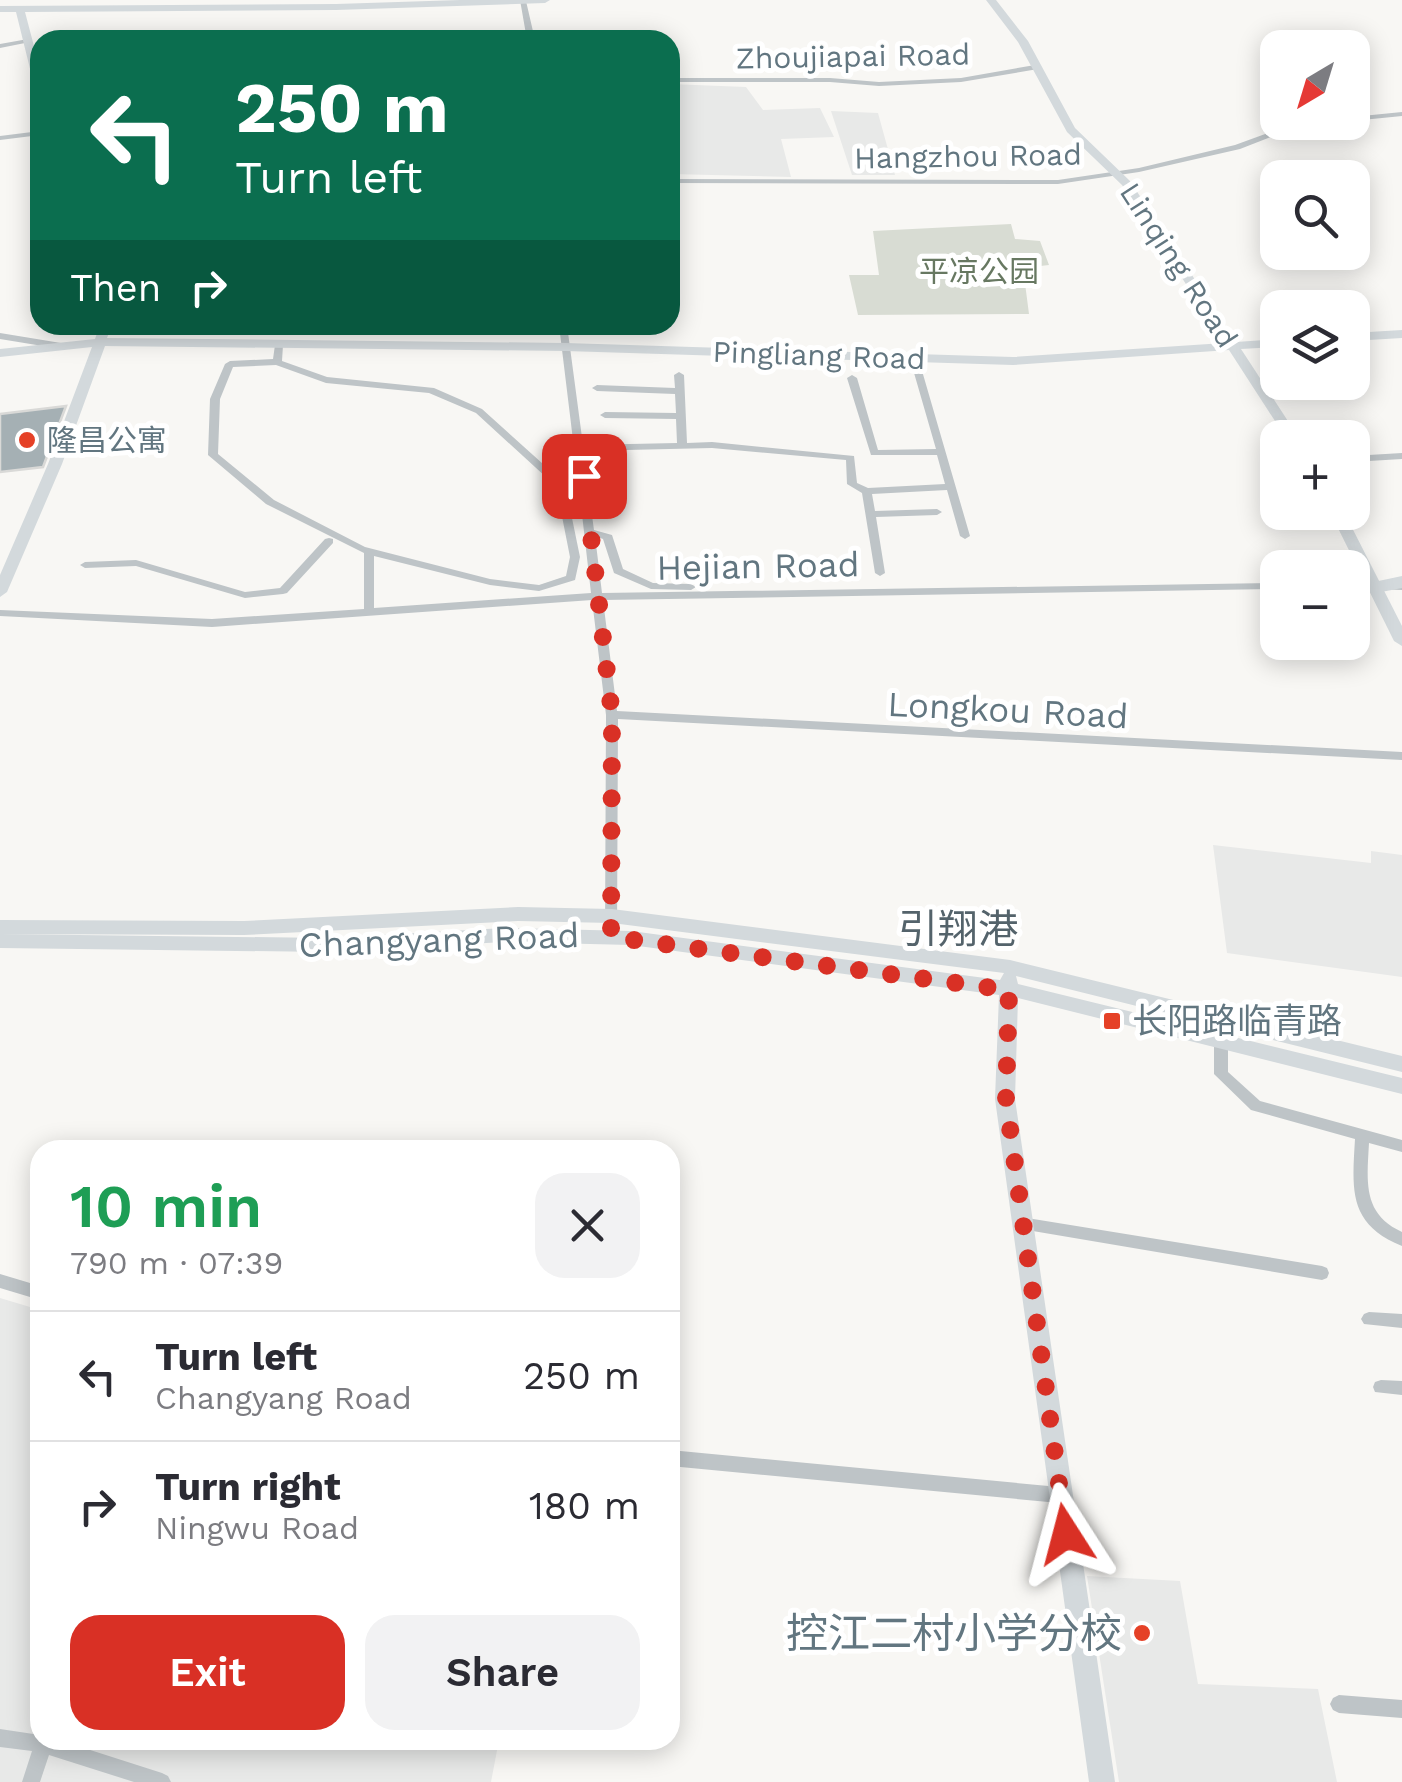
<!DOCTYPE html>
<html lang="en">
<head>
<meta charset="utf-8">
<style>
	body { margin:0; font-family:"Work Sans","Noto Sans SC",sans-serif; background:#f2f2f3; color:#2b2b33; height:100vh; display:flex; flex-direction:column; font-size:38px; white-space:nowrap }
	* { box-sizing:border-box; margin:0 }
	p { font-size:32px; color:#7c7c81 }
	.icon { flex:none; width:55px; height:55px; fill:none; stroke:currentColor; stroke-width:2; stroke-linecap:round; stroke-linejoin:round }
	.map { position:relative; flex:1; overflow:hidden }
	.details { position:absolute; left:30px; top:1140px; width:650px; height:610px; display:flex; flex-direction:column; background:#fff; border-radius:30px; box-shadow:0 5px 25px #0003 }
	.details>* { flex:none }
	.banner { position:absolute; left:30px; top:30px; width:650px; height:305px; border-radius:30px; box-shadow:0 5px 25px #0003; background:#0b6e4f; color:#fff; overflow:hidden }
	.needle { width:65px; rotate:218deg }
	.buttons { position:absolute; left:1260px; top:30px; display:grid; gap:20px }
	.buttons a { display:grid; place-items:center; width:110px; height:110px; border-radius:20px; background:#fff; box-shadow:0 5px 25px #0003; font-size:50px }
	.pin { position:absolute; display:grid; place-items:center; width:85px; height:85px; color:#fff; margin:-42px; border-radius:20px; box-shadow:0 5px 15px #0006 }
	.me { position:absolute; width:110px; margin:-55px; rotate:351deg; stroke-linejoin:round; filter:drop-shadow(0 0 8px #0008) }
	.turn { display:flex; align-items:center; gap:35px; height:210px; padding:0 40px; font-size:45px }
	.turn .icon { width:130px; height:130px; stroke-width:2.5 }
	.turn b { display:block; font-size:70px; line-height:85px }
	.then { display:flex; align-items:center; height:95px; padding:0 40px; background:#0003; gap:20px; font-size:38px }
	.round { display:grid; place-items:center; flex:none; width:105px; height:105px; border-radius:30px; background:#f2f2f3 }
	.head { display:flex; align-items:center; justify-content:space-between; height:170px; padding:0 40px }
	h1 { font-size:60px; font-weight:600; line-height:75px; color:#1e9e55 }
	.primary-button { display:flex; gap:20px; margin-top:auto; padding:20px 40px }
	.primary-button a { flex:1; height:115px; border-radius:30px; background:#d93025; color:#fff; font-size:40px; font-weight:600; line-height:115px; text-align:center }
	.primary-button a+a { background:#f2f2f3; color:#2b2b33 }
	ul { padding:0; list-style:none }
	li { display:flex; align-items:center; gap:30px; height:130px; padding:0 40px; border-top:2px solid #e1e1e2 }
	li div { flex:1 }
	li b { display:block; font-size:38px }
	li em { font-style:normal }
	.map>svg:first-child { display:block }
	.built { fill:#e8e9e8 }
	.green { fill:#d8dcd3 }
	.building { fill:#a5b0b4; stroke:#d9d9d7; stroke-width:2.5 }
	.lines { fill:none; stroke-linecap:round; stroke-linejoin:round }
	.street { fill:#bec4c7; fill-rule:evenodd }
	.secondary { fill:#d3d9dc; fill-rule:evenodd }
	.highway { fill:#d3d9dc; fill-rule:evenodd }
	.route { stroke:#d93025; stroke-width:18; stroke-dasharray:0 32.4 }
	.poi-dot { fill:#e54127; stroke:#fff; stroke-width:4 }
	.labels { text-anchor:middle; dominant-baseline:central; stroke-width:10; stroke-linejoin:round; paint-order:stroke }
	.far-street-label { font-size:30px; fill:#627680; stroke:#fff }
	.far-park-label { font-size:30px; fill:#677861; stroke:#fff }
	.far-poi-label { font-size:30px; fill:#627680; stroke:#fff; text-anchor:start }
	.street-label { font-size:35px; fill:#627680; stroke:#fff }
	.poi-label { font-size:35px; fill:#627680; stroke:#fff; text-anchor:start }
	.quarter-label { font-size:40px; fill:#54636b; stroke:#fff }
	.near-poi-label { font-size:42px; fill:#627680; stroke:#fff; text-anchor:end }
</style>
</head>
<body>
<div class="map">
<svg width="1402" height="1782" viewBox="0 0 1402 1782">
	<rect width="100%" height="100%" fill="#f8f7f4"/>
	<path class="built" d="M670,84l76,3 17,23 57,-2 14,29 -53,2 10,38 -121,-3z
		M831,111l47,2 17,62h-43z
		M1213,845l158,18v-12l31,4v122l-175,-24z
		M0,1298l40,12v430h459l-8,42h-491z
		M1087,1576l93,5 18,103 120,5 19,93h-218z"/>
	<path class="green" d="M1011,224l4,15 25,2 9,24 -26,3 6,46 -171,1 -9,-40h30l-6,-44z"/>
	<path class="building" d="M66,406l-23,61 -43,5v-58z"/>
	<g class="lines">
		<path class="street" d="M520,0l6,1 9,39h-8z
			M28,39l2,1v2l-30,6v-4z
			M1035,65l4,2 -1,2 -77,13 -82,4 -49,-4h-160v-4h160l49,4 82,-4z
			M1402,112v4l-50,5v-4z
			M1322,122l-26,5 -56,22 -101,23 -81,12 -388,-1v-4l388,1 81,-12 96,-23 60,-22z
			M40,131v4l-40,5v-4z
			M559,325h8l16,120 94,-2 -1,-24 -71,-1 -5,-3 5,-3 71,1 -1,-19 -78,-3 -5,-3 5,-3 78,3 -1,-13 5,-3 5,3 3,68 25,-1 142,14 3,27 11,5 77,-4 -8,-29h-66l-24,-77 5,-3 5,3 21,72 58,-1 -26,-90 8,-2 52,179 -5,3 -5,-3 -13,-46 -75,4 3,17 62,-2 5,3 -5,3 -61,2 9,56 -5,3 -5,-3 -13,-80 -15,-9 -1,-24 -134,-12 -128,3 3,23 2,2 -2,2 3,7 -2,2 6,43 18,5 11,34 30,14 38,1 5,3 -5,3 -40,-1 -37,-16 -11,-34 -8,-3 7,57 676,-10v6l-675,11 14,111 785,41v8l-784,-41 -1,218 -1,3h-10l-1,-3 1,-222 -14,-115 -380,27 -212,-11v-6l212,9 152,-10v-56l-98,-49 -58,-49 2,-56 15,-35 5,-3 43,-2 2,-14 4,-3 4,3 -1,16 45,16 107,11 48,21 71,64h24zM276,365l50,18 103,10 47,20 71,65 30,1 1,3 -17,1 -5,3 14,71 -4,19 -27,9 -49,-6 -125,-32 -91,-47 -56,-46 2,-55 13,-32zM579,488l12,105 -217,15v-52l116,29 49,6 36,-11 5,-23 -14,-68z
			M0,333l61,10 4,3 -4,3 -61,-10z
			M1402,453v6l-50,3v-6z
			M329,538l4,1v4l-46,50 -4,1 -38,4 -109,-32 -51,2 -5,-3 5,-3 51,-2 109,32 35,-4 45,-49z
			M1352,582l50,2v6l-50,-2z
			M1221,1038l5,1 2,4v29l32,29 142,39v12l-33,-9c-2,38 -7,71 33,89v14c-54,-22 -50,-56 -47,-107l-104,-29 -37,-36v-31l2,-4z
			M1021,1217l301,49 5,2 2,5 -2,5 -5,2 -301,-51 -5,-1 -2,-5 2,-5z
			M0,1274l40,12v14l-40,-12z
			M1369,1312l33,2v14l-38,-4 -3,-5 3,-5z
			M1381,1380l21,1v14l-27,-3 -2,-5 2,-5z
			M670,1450l389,37 6,2 2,6 -2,6 -6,2 -389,-37z
			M1339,1695l63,5v18l-63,-5 -6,-3 -3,-6 3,-6z
			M0,1729l40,6v5h19l103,33 6,3 3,6h-37l-85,-27 -9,27h-18l10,-31 -32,-4z"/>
		<path class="secondary" d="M460,0h90l-5,3 -209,7 -311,2 15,57v23l-5,-3 -19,-77h-16v-6l336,-2z
			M986,0h10l32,41 47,87 55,53 106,161 42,-3v8l-37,2 58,89h-13l-57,-88 -216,15 -447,-14 -461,-5 -43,118 -55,128 -7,5v-22l48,-111 44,-117 -92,10v-8l95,-10 5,-14h12l-5,13 459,5 447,14 211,-14 -102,-158 -55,-53 -49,-90z
			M1402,330v8l-50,3v-8z
			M1330,512h14l58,114v20l-8,-5z
			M518,907l94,2 398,51 392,96v16l-386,-96 2,8 384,94v16l-384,-96 -3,101 100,683h-26l-94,-683 4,-104 -368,-50 -127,-3 -177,10 -327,-4v-14l327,4 177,-10 127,3 369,49 4,-7 -392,-50 -94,-2 -274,14 -244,-1v-14l244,1z"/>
		<path class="highway" d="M1402,576v12l-26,5 -9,-6 2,-4z"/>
	</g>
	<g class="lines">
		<path class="route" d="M584,476l28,239 -1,222 398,53 -3,109 60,435"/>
	</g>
	<g class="poi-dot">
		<circle cx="27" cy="440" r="10"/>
		<rect x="1102" y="1011" width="20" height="20" rx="5"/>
		<circle cx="1142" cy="1633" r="10"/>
	</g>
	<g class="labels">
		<g class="far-street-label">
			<text transform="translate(853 56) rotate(-1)">Zhoujiapai Road</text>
			<text transform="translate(968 156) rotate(-1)">Hangzhou Road</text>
			<text transform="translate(1179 265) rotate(57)">Linqing Road</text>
			<text transform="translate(819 355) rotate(2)">Pingliang Road</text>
		</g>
		<g class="far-park-label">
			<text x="979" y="271">平凉公园</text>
		</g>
		<g class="far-poi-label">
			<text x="47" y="440">隆昌公寓</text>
		</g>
		<g class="street-label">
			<text transform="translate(758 566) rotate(-1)">Hejian Road</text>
			<text transform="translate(1008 710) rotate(3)">Longkou Road</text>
			<text transform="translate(439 940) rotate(-2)">Changyang Road</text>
		</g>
		<g class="poi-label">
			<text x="1132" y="1021">长阳路临青路</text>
		</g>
		<g class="quarter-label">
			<text x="958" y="929">引翔港</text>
		</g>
		<g class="near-poi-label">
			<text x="1122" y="1633">控江二村小学分校</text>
		</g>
	</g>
</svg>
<div class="buttons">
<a><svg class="needle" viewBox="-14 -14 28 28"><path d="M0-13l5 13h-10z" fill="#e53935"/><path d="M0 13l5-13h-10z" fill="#7c7c81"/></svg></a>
<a><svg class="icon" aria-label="search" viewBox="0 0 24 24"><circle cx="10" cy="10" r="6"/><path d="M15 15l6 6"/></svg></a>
<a><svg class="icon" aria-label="layers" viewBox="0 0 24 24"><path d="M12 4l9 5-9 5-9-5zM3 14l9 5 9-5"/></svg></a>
<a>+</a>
<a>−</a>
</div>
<div class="pin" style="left:584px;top:476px;background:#d93025"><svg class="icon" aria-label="arrive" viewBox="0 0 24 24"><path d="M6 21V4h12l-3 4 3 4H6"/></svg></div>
<svg class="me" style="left:1066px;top:1534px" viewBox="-20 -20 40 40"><path d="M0-17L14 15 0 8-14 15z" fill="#d93025" stroke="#fff" stroke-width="4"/></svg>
<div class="banner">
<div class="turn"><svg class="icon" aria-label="left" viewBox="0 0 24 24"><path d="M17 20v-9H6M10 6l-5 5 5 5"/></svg><div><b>250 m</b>Turn left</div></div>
<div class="then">Then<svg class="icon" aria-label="right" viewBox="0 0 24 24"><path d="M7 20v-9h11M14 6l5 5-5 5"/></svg></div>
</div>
<section class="details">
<div class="head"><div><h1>10 min</h1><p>790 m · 07:39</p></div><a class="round"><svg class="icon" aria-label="close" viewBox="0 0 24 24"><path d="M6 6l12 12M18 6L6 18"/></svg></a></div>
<ul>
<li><svg class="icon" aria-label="left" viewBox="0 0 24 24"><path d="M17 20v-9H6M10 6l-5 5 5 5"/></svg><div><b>Turn left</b><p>Changyang Road</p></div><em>250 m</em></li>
<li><svg class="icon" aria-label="right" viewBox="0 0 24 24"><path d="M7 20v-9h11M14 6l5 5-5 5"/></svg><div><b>Turn right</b><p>Ningwu Road</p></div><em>180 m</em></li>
</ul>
<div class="primary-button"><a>Exit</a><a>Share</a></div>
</section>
</div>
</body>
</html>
